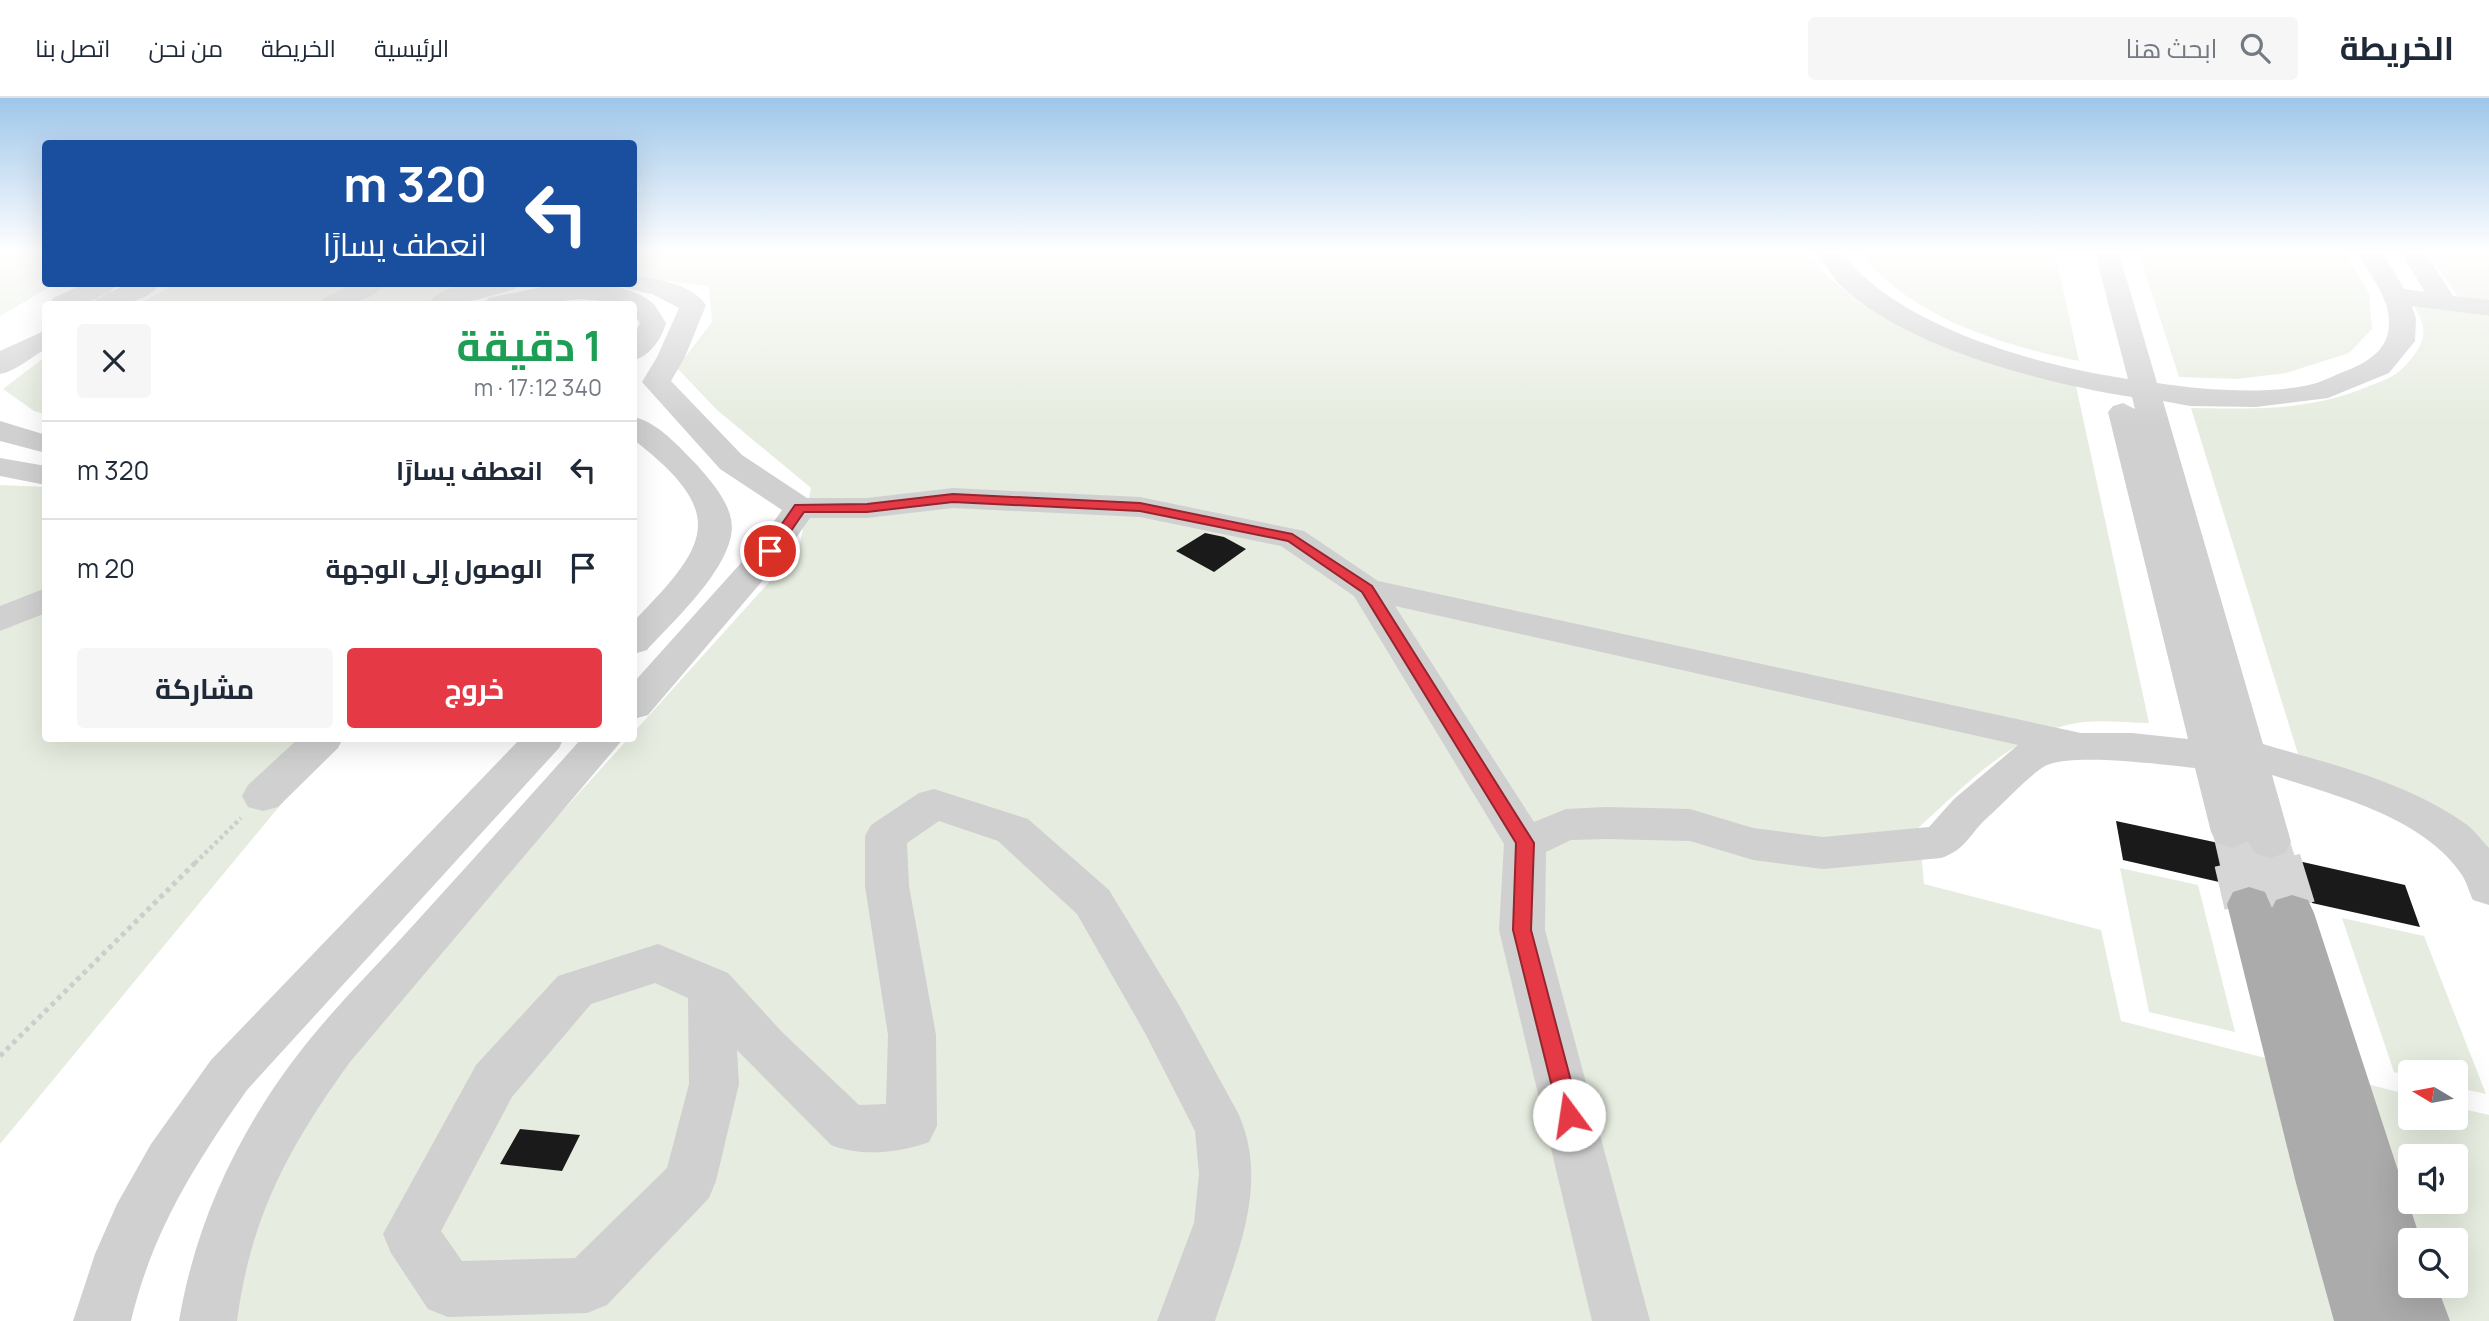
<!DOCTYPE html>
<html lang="ar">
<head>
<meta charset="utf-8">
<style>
	body { margin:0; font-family:Manrope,Cairo,sans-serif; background:#f6f6f7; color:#1f2937; direction:rtl; height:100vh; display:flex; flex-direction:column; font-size:26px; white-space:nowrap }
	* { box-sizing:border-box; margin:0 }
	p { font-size:23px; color:#747a83 }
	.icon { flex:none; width:38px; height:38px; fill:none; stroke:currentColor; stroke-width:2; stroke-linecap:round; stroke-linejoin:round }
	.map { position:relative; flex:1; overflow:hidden; direction:ltr }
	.sheet { position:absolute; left:42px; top:203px; width:595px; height:441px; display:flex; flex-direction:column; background:#fff; border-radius:7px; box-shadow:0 7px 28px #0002; direction:rtl }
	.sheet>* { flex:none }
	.guide { position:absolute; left:42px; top:42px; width:595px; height:147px; border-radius:7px; box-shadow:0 7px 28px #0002; direction:rtl; background:#1a4fa0; color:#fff; overflow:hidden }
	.needle { width:46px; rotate:280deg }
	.tools { position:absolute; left:2398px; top:962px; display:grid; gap:14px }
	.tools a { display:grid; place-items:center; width:70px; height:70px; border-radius:7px; background:#fff; box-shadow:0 7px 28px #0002; font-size:35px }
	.pin { position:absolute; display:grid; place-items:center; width:60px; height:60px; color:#fff; margin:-30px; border:4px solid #fff; border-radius:50%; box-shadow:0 2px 7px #0007 }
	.me { position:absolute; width:77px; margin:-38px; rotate:346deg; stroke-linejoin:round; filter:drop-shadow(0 0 5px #0008) }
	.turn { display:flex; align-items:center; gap:24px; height:147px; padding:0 35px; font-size:32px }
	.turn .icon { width:91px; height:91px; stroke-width:2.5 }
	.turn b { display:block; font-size:49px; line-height:60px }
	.round { display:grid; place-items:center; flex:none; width:74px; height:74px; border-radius:7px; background:#f6f6f7 }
	.headline { display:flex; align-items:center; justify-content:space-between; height:119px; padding:0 35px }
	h1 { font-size:42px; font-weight:700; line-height:52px; color:#1e9e55 }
	.button { display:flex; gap:14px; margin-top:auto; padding:14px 35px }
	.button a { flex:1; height:80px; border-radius:7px; background:#e63946; color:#fff; font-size:28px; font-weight:700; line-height:80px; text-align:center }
	.button a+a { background:#f6f6f7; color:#1f2937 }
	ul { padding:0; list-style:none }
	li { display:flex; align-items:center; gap:21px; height:98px; padding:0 35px; border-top:2px solid #e0e1e3 }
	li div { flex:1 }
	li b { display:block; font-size:26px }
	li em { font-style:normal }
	header { display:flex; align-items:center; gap:42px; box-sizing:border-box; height:98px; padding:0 35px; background:#fff; border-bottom:2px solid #e0e1e3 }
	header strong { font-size:33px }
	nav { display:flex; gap:38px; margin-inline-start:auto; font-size:24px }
	.search { width:490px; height:63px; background:#f6f6f7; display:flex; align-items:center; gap:18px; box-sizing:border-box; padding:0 24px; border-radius:7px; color:#747a83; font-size:26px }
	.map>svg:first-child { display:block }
	.green { fill:#e6ecdf; fill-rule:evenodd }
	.building { fill:#1a1a1a }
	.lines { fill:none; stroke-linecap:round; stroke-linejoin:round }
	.major-tunnel-far1 { stroke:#d6d6d6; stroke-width:38; stroke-dasharray:38 18; stroke-linecap:butt }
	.major-tunnel { stroke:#d6d6d6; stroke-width:50; stroke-dasharray:50 24; stroke-linecap:butt }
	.path-far1 { stroke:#cdcdcd; stroke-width:4.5; stroke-dasharray:3.5 3.5; stroke-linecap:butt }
	.path { stroke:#cdcdcd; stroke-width:5; stroke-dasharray:4.5 4.5; stroke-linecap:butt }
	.minor { fill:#d0d0d0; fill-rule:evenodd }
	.major { fill:#ababab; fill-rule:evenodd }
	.route { fill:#e63946; stroke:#96252e; stroke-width:2 }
</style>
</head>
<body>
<header>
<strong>الخريطة</strong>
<div class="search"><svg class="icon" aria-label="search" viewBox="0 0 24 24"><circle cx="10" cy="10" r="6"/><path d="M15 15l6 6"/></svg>ابحث هنا</div>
<nav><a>الرئيسية</a><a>الخريطة</a><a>من نحن</a><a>اتصل بنا</a></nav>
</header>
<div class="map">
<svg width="2489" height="1223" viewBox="0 0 2489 1223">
	<rect width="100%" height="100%" fill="#fff"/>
	<path class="green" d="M0,155h45l1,31h9l-55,32z
		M634,155h1172c69,82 172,104 270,133l73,337c-21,0 -44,-3 -65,-1 -68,8 -117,62 -165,105l5,57 177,46 20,91 289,74v23h45v-11l34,8v206h-2281l26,-92 164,-237 230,-253 6,-1v-6l165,-183 12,-61 -94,-78 -40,-42 35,-46 -3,-36 -75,-9zM2410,1059h45v45h-45zM2410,1143h45v45h-45z
		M1861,155h194l24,108c-77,-16 -168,-43 -218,-108z
		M2139,155h206l24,40 3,36 -23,24 -63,20 -49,6 -58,-2z
		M2428,155h61v48l-31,-4z
		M176,186h310l-20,4 -42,16h-286z
		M2414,208l75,10v543l-140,-89 -51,-16 -107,-346c63,1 117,3 176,-21 20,-8 30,-10 44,-28 16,-20 16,-31 3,-53z
		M45,259v57l-11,-3 -31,-22z
		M0,387l45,2 1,251 289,1 -335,405z
		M2120,770l78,17 37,147 -86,-20z
		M2342,820l82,18 62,158 -31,-7v-14h-45v3l-16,-4z"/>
	<path class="building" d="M1205,435l19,4 22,12 -32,23 -38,-21z
		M2116,723l98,21 17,8 8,-2 12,3 3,4 15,5 11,-3 125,28 15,42 -108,-24 -3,-6 -16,-5 -12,4 -31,-11 -9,2 -118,-27z
		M520,1031l60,6 -18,36 -62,-7z"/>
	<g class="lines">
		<path class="major-tunnel-far1" d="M2232,734l7,31
			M2270,744l7,21"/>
		<path class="major-tunnel" d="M2239,763l10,43
			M2276,763l16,52"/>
		<path class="path-far1" d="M195,765l46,-45"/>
		<path class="path" d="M0,958l197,-195"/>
		<path class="minor" d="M1817,155h25c58,75 195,112 286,126l-33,-126h24l38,130c45,7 112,12 156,1 12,-3 23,-10 35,-14 22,-9 42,-22 41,-49 0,-23 -20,-48 -31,-68h25l21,36 21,3 -24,-39h25l27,43 36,4v16l-77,-10 4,13 -1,22 -26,32 -61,25 -72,9 -66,-1 -27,-5 100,343c68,20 140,37 200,78 10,6 18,18 26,26v57l-16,-5c-4,-8 -6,-17 -11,-25 -38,-58 -128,-80 -190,-100l19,67 -6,11 -15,5 -15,-5 -7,-12 -16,7 -15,-5 -6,-11 -16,-64c-32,-3 -123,-16 -150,-2 -18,11 -40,36 -57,51 -18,16 -22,33 -47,41l-118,11 -70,-9 -63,-19 -84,-2 -35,1 -25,12 -1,78 105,391h-58l-93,-391 5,-86 -150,-248 -73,-50 -141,-29 -187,-9 -86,10h-57l-28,40 -134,157 -14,4v-37l124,-138 24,-34 -62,-41 -78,-87 15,-25 22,-49 -27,-14 -27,-6 -3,-4h12v-9c23,4 58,9 72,30l-21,52 -14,24 71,74 65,43h60l86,-10 187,9 164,34 74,50 703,152h51l56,6 -80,-327 5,-6 10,-3 12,6 -3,-12c-89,-14 -227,-49 -293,-113 -8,-9 -15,-21 -22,-31zM1395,508l623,139 -64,54 -25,28 -106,10 -70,-9 -63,-19 -84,-2 -40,2 -32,13z
			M84,186h33c-14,20 -47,22 -68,20l4,-6z
			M128,186h32c-14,20 -46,22 -67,20l4,-6z
			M352,186h32c-14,20 -43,22 -64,20l4,-6z
			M469,186h50l-4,5c-29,8 -58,18 -87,15 9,-13 26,-18 41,-20z
			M558,186c30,-1 66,-2 92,17 7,5 11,15 16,22 -4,15 -16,33 -32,37v-25l6,-12 -6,-9v-10l-52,-5 -55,5h-43l4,-6z
			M46,232v19c-15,8 -30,22 -46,25v-23z
			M634,319c25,6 45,30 63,48 13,15 30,34 34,54 9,42 -58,102 -84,131l-13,4v-33c75,-77 95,-107 0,-181z
			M0,323l46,14v18l-46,-12z
			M0,360l46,8v19l-46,-9z
			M46,490v25l-46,18v-25z
			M299,640h44l-5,10 -60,59 -15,4 -15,-4 -6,-11 6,-11z
			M521,640h43l-5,10 -312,342c-52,74 -95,142 -116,231h-58l22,-67 22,-50 34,-60 60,-84z
			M582,640h42l-274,324c-61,85 -99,153 -113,259h-58c18,-107 67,-205 136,-288 30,-36 62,-68 93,-102 58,-64 116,-128 174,-193z
			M934,691l94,30 81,71 70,115 59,108c32,70 -1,141 -23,208h-58l37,-98 5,-49 -4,-43 -50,-98 -68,-119 -79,-73 -59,-20 -32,22 2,43 27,149 1,91 -8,16c-29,11 -69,15 -98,3l-94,-95 2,34 -23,97 -7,17 -102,107 -20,8 -139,4 -20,-8 -37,-56 -8,-19 93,-169 82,-89 100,-32 70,29 54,59 77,73 27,-1 2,-69 -23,-149v-50l6,-11 48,-32zM655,885l33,15 1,86 -22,84 -92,90 -113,3 -21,-30 71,-134 79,-93z"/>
		<path class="major" d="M2249,789l16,5 7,16 4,-8 16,-5 16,5 6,13 107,328h-11v45h27l13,35h-58l-18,-57 18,57h-58l-38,-138 -69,-279 6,-12z"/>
	</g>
	<linearGradient id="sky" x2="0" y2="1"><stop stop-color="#9ec6ea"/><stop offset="0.47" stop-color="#fff"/><stop offset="1" stop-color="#fff" stop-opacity="0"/></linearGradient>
	<rect width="2489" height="327" fill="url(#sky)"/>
	<path class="route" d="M953,396l187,9 152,31 80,52 162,257 -3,87 49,185 -3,7 -8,3 -7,-3 -3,-7 -46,-185 3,-87 -154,-251 -74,-51 -148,-30 -187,-9 -86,10h-63l-29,42h-10l-2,-3 32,-46 72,-1z"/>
</svg>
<div class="tools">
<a><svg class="needle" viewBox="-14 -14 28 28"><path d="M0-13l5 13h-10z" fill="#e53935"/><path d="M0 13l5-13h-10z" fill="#747a83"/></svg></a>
<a><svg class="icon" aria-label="sound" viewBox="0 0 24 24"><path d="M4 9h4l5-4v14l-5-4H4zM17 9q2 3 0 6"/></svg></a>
<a><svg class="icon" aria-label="search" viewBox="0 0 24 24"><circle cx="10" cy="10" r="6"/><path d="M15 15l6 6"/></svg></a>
</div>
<div class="pin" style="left:770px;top:453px;background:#d93025"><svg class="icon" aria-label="arrive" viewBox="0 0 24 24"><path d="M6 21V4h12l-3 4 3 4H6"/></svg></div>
<svg class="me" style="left:1569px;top:1017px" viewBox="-20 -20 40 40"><circle r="19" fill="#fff"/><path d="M0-13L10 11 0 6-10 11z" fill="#e63946"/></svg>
<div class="guide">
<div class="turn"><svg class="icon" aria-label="left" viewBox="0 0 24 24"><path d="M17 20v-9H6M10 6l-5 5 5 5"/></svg><div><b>320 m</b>انعطف يسارًا</div></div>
</div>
<section class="sheet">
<div class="headline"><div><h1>1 دقيقة</h1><p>340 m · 17:12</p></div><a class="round"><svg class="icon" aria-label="close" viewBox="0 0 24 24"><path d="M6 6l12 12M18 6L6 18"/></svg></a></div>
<ul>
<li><svg class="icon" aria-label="left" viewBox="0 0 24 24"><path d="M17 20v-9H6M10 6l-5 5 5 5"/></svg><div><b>انعطف يسارًا</b></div><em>320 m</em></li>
<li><svg class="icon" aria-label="arrive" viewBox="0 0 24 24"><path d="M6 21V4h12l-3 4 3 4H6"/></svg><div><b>الوصول إلى الوجهة</b></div><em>20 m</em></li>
</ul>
<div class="button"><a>خروج</a><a>مشاركة</a></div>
</section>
</div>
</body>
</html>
